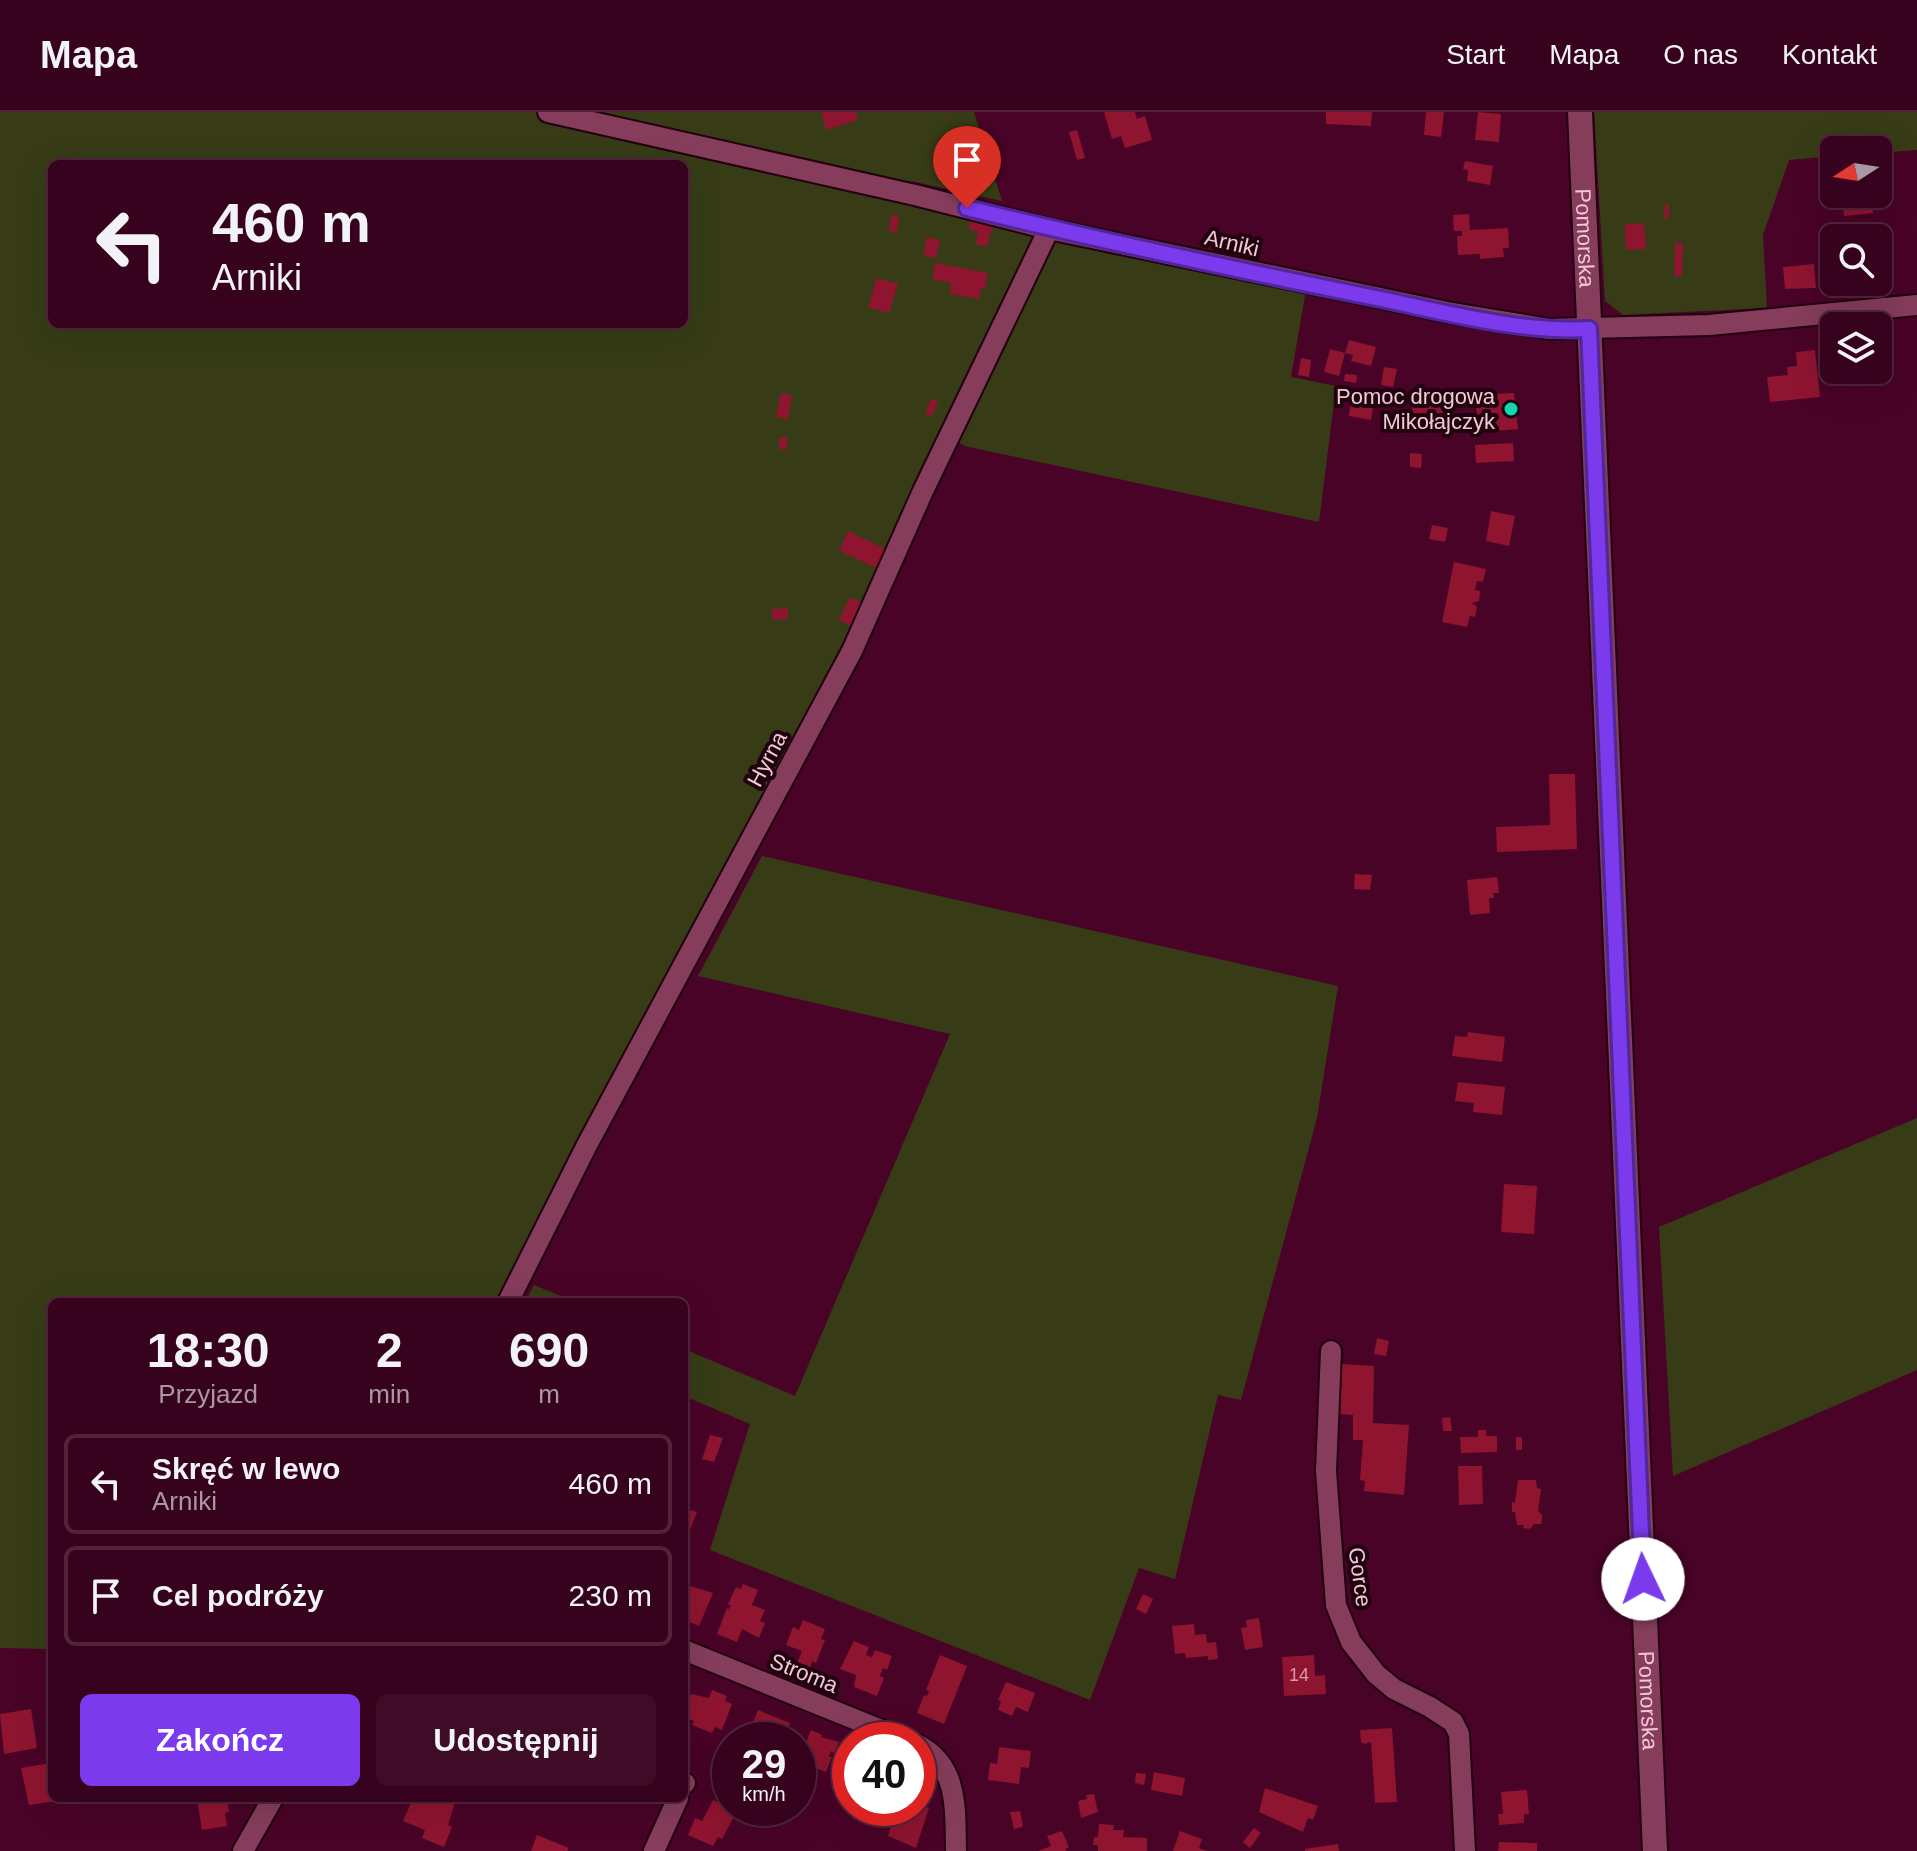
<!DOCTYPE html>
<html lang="pl">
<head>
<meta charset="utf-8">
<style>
	body { margin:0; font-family:Arial,sans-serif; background:#3e0c26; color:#f1f3f6; height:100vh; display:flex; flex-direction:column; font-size:30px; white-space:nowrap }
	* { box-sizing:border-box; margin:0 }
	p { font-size:26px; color:#aa97a4 }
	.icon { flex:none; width:44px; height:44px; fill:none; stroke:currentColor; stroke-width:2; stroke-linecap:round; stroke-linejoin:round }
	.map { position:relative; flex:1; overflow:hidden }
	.sheet { position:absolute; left:48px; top:1186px; width:640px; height:504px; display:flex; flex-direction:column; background:#37021d; border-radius:12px; box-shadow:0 8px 32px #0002,0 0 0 2px #51243b }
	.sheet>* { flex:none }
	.top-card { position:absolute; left:48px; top:48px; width:640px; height:168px; border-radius:12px; box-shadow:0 8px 32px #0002,0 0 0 2px #51243b; background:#37021d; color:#f1f3f6; overflow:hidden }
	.needle { width:52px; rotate:258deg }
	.tools { position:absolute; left:1820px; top:24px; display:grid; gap:16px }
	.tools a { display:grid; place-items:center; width:72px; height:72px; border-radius:12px; background:#37021d; box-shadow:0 8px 32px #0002,0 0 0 2px #51243b; font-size:40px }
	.speed { position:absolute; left:712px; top:1610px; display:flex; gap:16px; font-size:40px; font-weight:700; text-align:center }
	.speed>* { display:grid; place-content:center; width:104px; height:104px; border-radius:50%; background:#37021d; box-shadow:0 8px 32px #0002,0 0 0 2px #51243b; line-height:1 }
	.speed small { font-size:20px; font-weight:400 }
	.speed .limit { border:12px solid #d22; background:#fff; color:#111 }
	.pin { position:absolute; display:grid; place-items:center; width:68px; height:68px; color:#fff; margin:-82px -34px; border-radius:50% 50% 50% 0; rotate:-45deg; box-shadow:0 0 8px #0007 }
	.pin .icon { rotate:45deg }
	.me { position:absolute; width:88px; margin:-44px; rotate:357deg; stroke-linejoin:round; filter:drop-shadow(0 0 6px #0008) }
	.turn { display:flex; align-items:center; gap:28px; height:168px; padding:0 32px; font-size:36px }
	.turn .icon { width:104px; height:104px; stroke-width:2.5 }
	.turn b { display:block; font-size:56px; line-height:68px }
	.eta { display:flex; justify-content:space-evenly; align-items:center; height:136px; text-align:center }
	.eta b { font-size:48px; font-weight:700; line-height:56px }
	.action { display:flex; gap:16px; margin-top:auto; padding:16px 32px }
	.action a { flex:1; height:92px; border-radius:12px; background:#7c3aed; color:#fff; font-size:32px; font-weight:700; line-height:92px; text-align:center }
	.action a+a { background:#3e0c26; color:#f1f3f6 }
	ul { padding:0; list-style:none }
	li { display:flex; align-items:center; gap:24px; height:100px; margin:0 16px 12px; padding:0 16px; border:4px solid #51243b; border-radius:12px }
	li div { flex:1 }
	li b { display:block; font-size:30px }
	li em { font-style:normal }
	header { display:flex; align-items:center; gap:48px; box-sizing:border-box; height:112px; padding:0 40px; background:#37021d; border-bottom:2px solid #51243b }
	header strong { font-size:38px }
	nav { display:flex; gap:44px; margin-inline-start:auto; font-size:28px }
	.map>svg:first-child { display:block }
	.green { fill:#373c17; fill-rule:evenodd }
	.building { fill:#8f1430 }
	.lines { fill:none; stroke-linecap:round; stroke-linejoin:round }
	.street-casing { stroke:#220110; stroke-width:24 }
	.secondary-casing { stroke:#220110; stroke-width:28 }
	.street { stroke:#853d5b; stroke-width:20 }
	.secondary { stroke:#853d5b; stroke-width:24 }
	.route-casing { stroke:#51269a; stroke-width:20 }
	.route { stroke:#7c3aed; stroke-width:14 }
	.poi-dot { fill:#12d5b4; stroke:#1f040f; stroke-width:3 }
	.labels { text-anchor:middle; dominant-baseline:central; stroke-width:8; stroke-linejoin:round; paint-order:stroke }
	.number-label { font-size:18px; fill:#d99aac }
	.street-label { font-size:22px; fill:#f2c7d6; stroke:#1f040f }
	.poi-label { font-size:22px; fill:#f2c7d6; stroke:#1f040f; text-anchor:end }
</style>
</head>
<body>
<header>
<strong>Mapa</strong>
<nav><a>Start</a><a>Mapa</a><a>O nas</a><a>Kontakt</a></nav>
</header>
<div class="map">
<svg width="1917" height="1739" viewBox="0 0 1917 1739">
	<rect width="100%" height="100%" fill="#490327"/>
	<path class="green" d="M0,0h974l28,89 -91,-20 4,14 392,89 -16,93 45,9 -17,136 -354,-76 -14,-8 -456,864h-443v347l-52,-1zM52,52h632v160h-632z
		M1594,0h323v38l-39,3v-3h-44v6l-45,4 -26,75 4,73 -144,7 -18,-14z
		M762,744l576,130 -21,132 -76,282 -23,-5 -43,184 -36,-11 -49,132 -380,-150 40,-126 -66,-28v-47l111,47 155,-362 -252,-58z
		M1917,1006v252l-244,106 -14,-249z
		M534,1173l41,17h-50z"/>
	<path class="building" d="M821,0h35l2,8 -32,10z
		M1104,0h31l2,7 8,-3 7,24 -27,8 -4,-12 -9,3z
		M1326,0h46l-1,14 -45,-2z
		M1426,0h18l-3,25 -17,-2z
		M1478,0l23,2 -2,28 -24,-2z
		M1077,18l8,28 -8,2 -8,-28z
		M1465,49l28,5 -3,19 -23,-4 1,-11 -5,-1z
		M1842,82h29l2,19 -29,3z
		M1665,92h4v15l-5,-1z
		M1469,102l1,16 38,-2 1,20h-6l1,9 -24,2v-5l-22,1 -1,-19h5v-5h-8l-1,-16z
		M891,103l8,1 -2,16 -8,-1z
		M971,107l22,5 -6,23 -12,-3 3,-12 -9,-3z
		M1644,111l2,26 -20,1 -1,-26z
		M927,125l13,3 -4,18 -13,-3z
		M1675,131h8l-1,33h-8z
		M935,151l53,10 -3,16 -4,-1 -2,11 -29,-5 1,-11 -19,-4z
		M1814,152l2,24 -31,1 -2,-22z
		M877,166l21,6 -9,29 -21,-6z
		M1349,228l27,7 -5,19 -20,-5 2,-6 -8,-2 -6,23 -15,-4 6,-23 15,4z
		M1815,238l5,47 -50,5 -3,-25 21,-2 -1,-8 10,-1 -1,-14z
		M1301,246l10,2 -2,17 -11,-2z
		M1384,255l13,2 -4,18 -12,-2z
		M1841,258h27l-6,8 -20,3z
		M1345,262l12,1 -1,8 -12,-2z
		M781,281l11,2 -4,24 -12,-2z
		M1514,281l4,36 -22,2 -1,-7 -17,1 -2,-18 18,-1 -1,-12z
		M1351,286l23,3 -3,19 -22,-4z
		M931,287l7,2 -6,15 -7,-2z
		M1413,289l30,3 -3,28 -30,-3 1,-9 -3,-5 4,-3z
		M787,325v12l-8,1v-12z
		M1513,331l1,18 -38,2 -1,-18z
		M1410,341l12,1 -1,14 -11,-1z
		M1491,399l24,5 -6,30 -23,-5z
		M1432,413l16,3 -3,14 -16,-3z
		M848,419l40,19 -9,19 -40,-18z
		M1454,450l32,7 -3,13 -6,-1 -2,9 5,1 -1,10 -7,2 5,4 -2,10 -5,-1 -3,11 -25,-5z
		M850,485l12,6 -11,23 -12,-6z
		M788,496v11l-15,1 -1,-11z
		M1549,662h26l2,75 -80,3 -1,-25 54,-2z
		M1355,762l17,1 -2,15 -16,-1z
		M1497,765l2,16h-6l1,5h-5l1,15 -20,2 -3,-35z
		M1468,920l37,5 -3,25 -50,-6 3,-20 12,1z
		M1458,970l47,5 -3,28 -29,-3 1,-9 -19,-2z
		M1504,1072l33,2 -3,48 -33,-2z
		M1377,1226l12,3 -3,15 -12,-2z
		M1342,1252l32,2 -1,57 36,2 -5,70 -40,-4 1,-10 -5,-1 3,-40h-10v-25l-13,-1z
		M1450,1305l2,14h-9l-1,-13z
		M1478,1318h8v6h11v16l-36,1 -1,-16h18z
		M710,1323l13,3 -9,24 -12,-3z
		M1516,1325h6v13h-6z
		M1458,1354h24l1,38 -24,1z
		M1518,1368h18l1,8 4,1 -3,22 4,4v6l-1,3h-7l-4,5 -7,-1 1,-3h-7l-2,-13h-3v-10l3,1z
		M684,1396l13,4 -7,18 -6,-2z
		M684,1472l29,9 -14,33 -15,-6z
		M743,1472l15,6 -6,15 13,5 -5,11 5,2 -6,15 -17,-9 -5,13 -20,-8 10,-26 2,1 2,-3 -3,-2 8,-17 5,2z
		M1143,1482l10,5 -7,15 -10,-5z
		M1259,1506l4,29 -18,3 -4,-22 6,-1 -1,-7z
		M803,1508l22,9 -4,10 4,1 -9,23 -4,-2 -3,10 -13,-5 6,-15 -16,-6 7,-18 6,3z
		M1194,1512l1,11 11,-1 1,9 9,-1 2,17 -10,1v-4l-22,2 -1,-5 -10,1 -3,-28z
		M854,1529l15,6 -3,8 6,2 3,-7 17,6 -5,14 -4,-2 -3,8 4,2 -7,18 -23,-9 2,-12 -16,-6z
		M940,1543l27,11 -23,58 -27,-11 7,-18 3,1 2,-5 -3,-1z
		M1314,1543l1,21 10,-1 1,19 -42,2 -2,-39z
		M1006,1570l29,11 -7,19 -12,-5 -4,9 -14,-6 3,-9 -3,-1z
		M712,1578l15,6 -2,5 7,3 -10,26 -7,-3 -3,6 -20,-8 2,-4 -9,-3 2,-5 -3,-1 7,-18 18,4z
		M31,1597l6,39 -33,6 -4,-40z
		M758,1598l32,13 -7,17h-16l-18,-7z
		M1392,1616l5,74 -22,1 -4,-61 -7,2 -3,-2 -1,-12z
		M811,1618l11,5 -1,2 18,5 -5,11 -3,-2 -2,6h3l-6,15 -13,-5 -2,6 -13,-5 3,-11 4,1 1,-3 -4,-2z
		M999,1635l32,4 -2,17 -8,-1 -2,17 -31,-4 2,-17 7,1z
		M850,1644v33l-11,-4 4,-10 3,2 2,-5 -4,-2z
		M50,1651l2,35 10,2 -33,5 -8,-37z
		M1154,1660l31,6 -3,18 -31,-6z
		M1136,1661l10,1 -2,11 -9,-2z
		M918,1674l10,14 -2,7 3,1 -13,40 -28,-12 3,-9 -5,-2 7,-17h25z
		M1265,1676l53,18 -5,14 -5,-2 -5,14 -44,-20z
		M1527,1678l2,24h-5v9l-25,2 -1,-11h5l-2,-22z
		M1094,1682l4,18 -17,6 -3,-17 9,-2 -1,-4z
		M208,1686h19l2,14 -4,1 2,13 -25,4 -5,-30z
		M413,1686l15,4 2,-4h16l9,4 -7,23 4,2 -8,20 -22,-9 3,-8 -22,-9z
		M713,1688l24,11 -15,28 -4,-2 -5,9 -25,-11 7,-17 7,3z
		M1020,1699l3,16 -9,2 -4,-17z
		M1099,1712l15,1 -1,5h11l-1,7 24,1v13h-49v-6h-5l1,-8h4z
		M1254,1716l7,5 -11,15 -7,-6z
		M1062,1719l7,16 -3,2v2h-28l13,-5 -4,-10z
		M1180,1719l22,8 -3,9 8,3h-34z
		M537,1723l32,13 -2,3h-36z
		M1499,1730l38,1v8h-39z
		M1338,1732l1,7h-34v-2z"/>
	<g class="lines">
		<defs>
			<path id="street" d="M548,0l367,83 134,34 398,83 102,17 160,-4 208,-20
				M508,1190l79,-157 265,-494 71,-160 126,-262
				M1331,1239l-5,120 10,134 15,37 25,32 18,15 36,18 23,15 6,12 6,117
				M684,1538l222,90
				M918,1633c41,21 37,65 38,106
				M684,1672l1,-1
				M243,1739l30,-53
				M654,1739l24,-53"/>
			<g id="secondary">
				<path id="s1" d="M1580,0l75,1739"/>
			</g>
		</defs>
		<use href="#street" class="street-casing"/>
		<use href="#secondary" class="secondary-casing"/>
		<use href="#street" class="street"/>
		<use href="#secondary" class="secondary"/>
	</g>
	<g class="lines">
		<defs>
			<path id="route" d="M967,96c132,32 266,61 399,88 71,14 151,37 223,33l54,1250"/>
		</defs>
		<use href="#route" class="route-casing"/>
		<use href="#route" class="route"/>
	</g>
	<circle class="poi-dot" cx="1511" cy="297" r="8"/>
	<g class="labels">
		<g class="number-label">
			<text x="1299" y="1563">14</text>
		</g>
		<g class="street-label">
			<text stroke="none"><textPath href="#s1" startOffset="126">Pomorska</textPath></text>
			<text transform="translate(1232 131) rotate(13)">Arniki</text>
			<text transform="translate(767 647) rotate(-62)">Hyrna</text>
			<text transform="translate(1360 1465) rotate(82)">Gorce</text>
			<text transform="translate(804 1561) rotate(22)">Stroma</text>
			<text stroke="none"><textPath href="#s1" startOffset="1590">Pomorska</textPath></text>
		</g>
		<g class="poi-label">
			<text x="1495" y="284">Pomoc drogowa<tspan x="1495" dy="25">Mikołajczyk</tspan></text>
		</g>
	</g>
</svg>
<div class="tools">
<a><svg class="needle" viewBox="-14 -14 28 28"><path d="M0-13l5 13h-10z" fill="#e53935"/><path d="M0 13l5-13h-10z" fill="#aa97a4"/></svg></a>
<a><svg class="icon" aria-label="search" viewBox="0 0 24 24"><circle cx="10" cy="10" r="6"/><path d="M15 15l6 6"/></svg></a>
<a><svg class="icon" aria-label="layers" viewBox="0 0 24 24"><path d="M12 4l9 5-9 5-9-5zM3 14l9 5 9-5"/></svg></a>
</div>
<div class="speed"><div>29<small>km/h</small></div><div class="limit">40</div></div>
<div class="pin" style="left:967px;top:96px;background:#d93025"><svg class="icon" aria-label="arrive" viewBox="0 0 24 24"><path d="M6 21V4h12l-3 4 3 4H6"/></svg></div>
<svg class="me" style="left:1643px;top:1467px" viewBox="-20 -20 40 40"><circle r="19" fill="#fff"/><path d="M0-13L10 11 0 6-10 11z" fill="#7c3aed"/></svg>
<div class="top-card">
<div class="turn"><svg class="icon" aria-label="left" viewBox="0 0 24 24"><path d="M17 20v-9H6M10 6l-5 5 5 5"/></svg><div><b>460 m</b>Arniki</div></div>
</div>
<section class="sheet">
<div class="eta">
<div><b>18:30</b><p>Przyjazd</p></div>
<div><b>2</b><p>min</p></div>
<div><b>690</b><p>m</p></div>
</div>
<ul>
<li><svg class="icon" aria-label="left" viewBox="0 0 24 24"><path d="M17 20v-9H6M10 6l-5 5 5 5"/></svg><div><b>Skręć w lewo</b><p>Arniki</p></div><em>460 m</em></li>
<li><svg class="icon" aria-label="arrive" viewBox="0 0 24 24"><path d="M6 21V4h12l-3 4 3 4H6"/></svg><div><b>Cel podróży</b></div><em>230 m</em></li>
</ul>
<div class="action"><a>Zakończ</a><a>Udostępnij</a></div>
</section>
</div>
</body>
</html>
